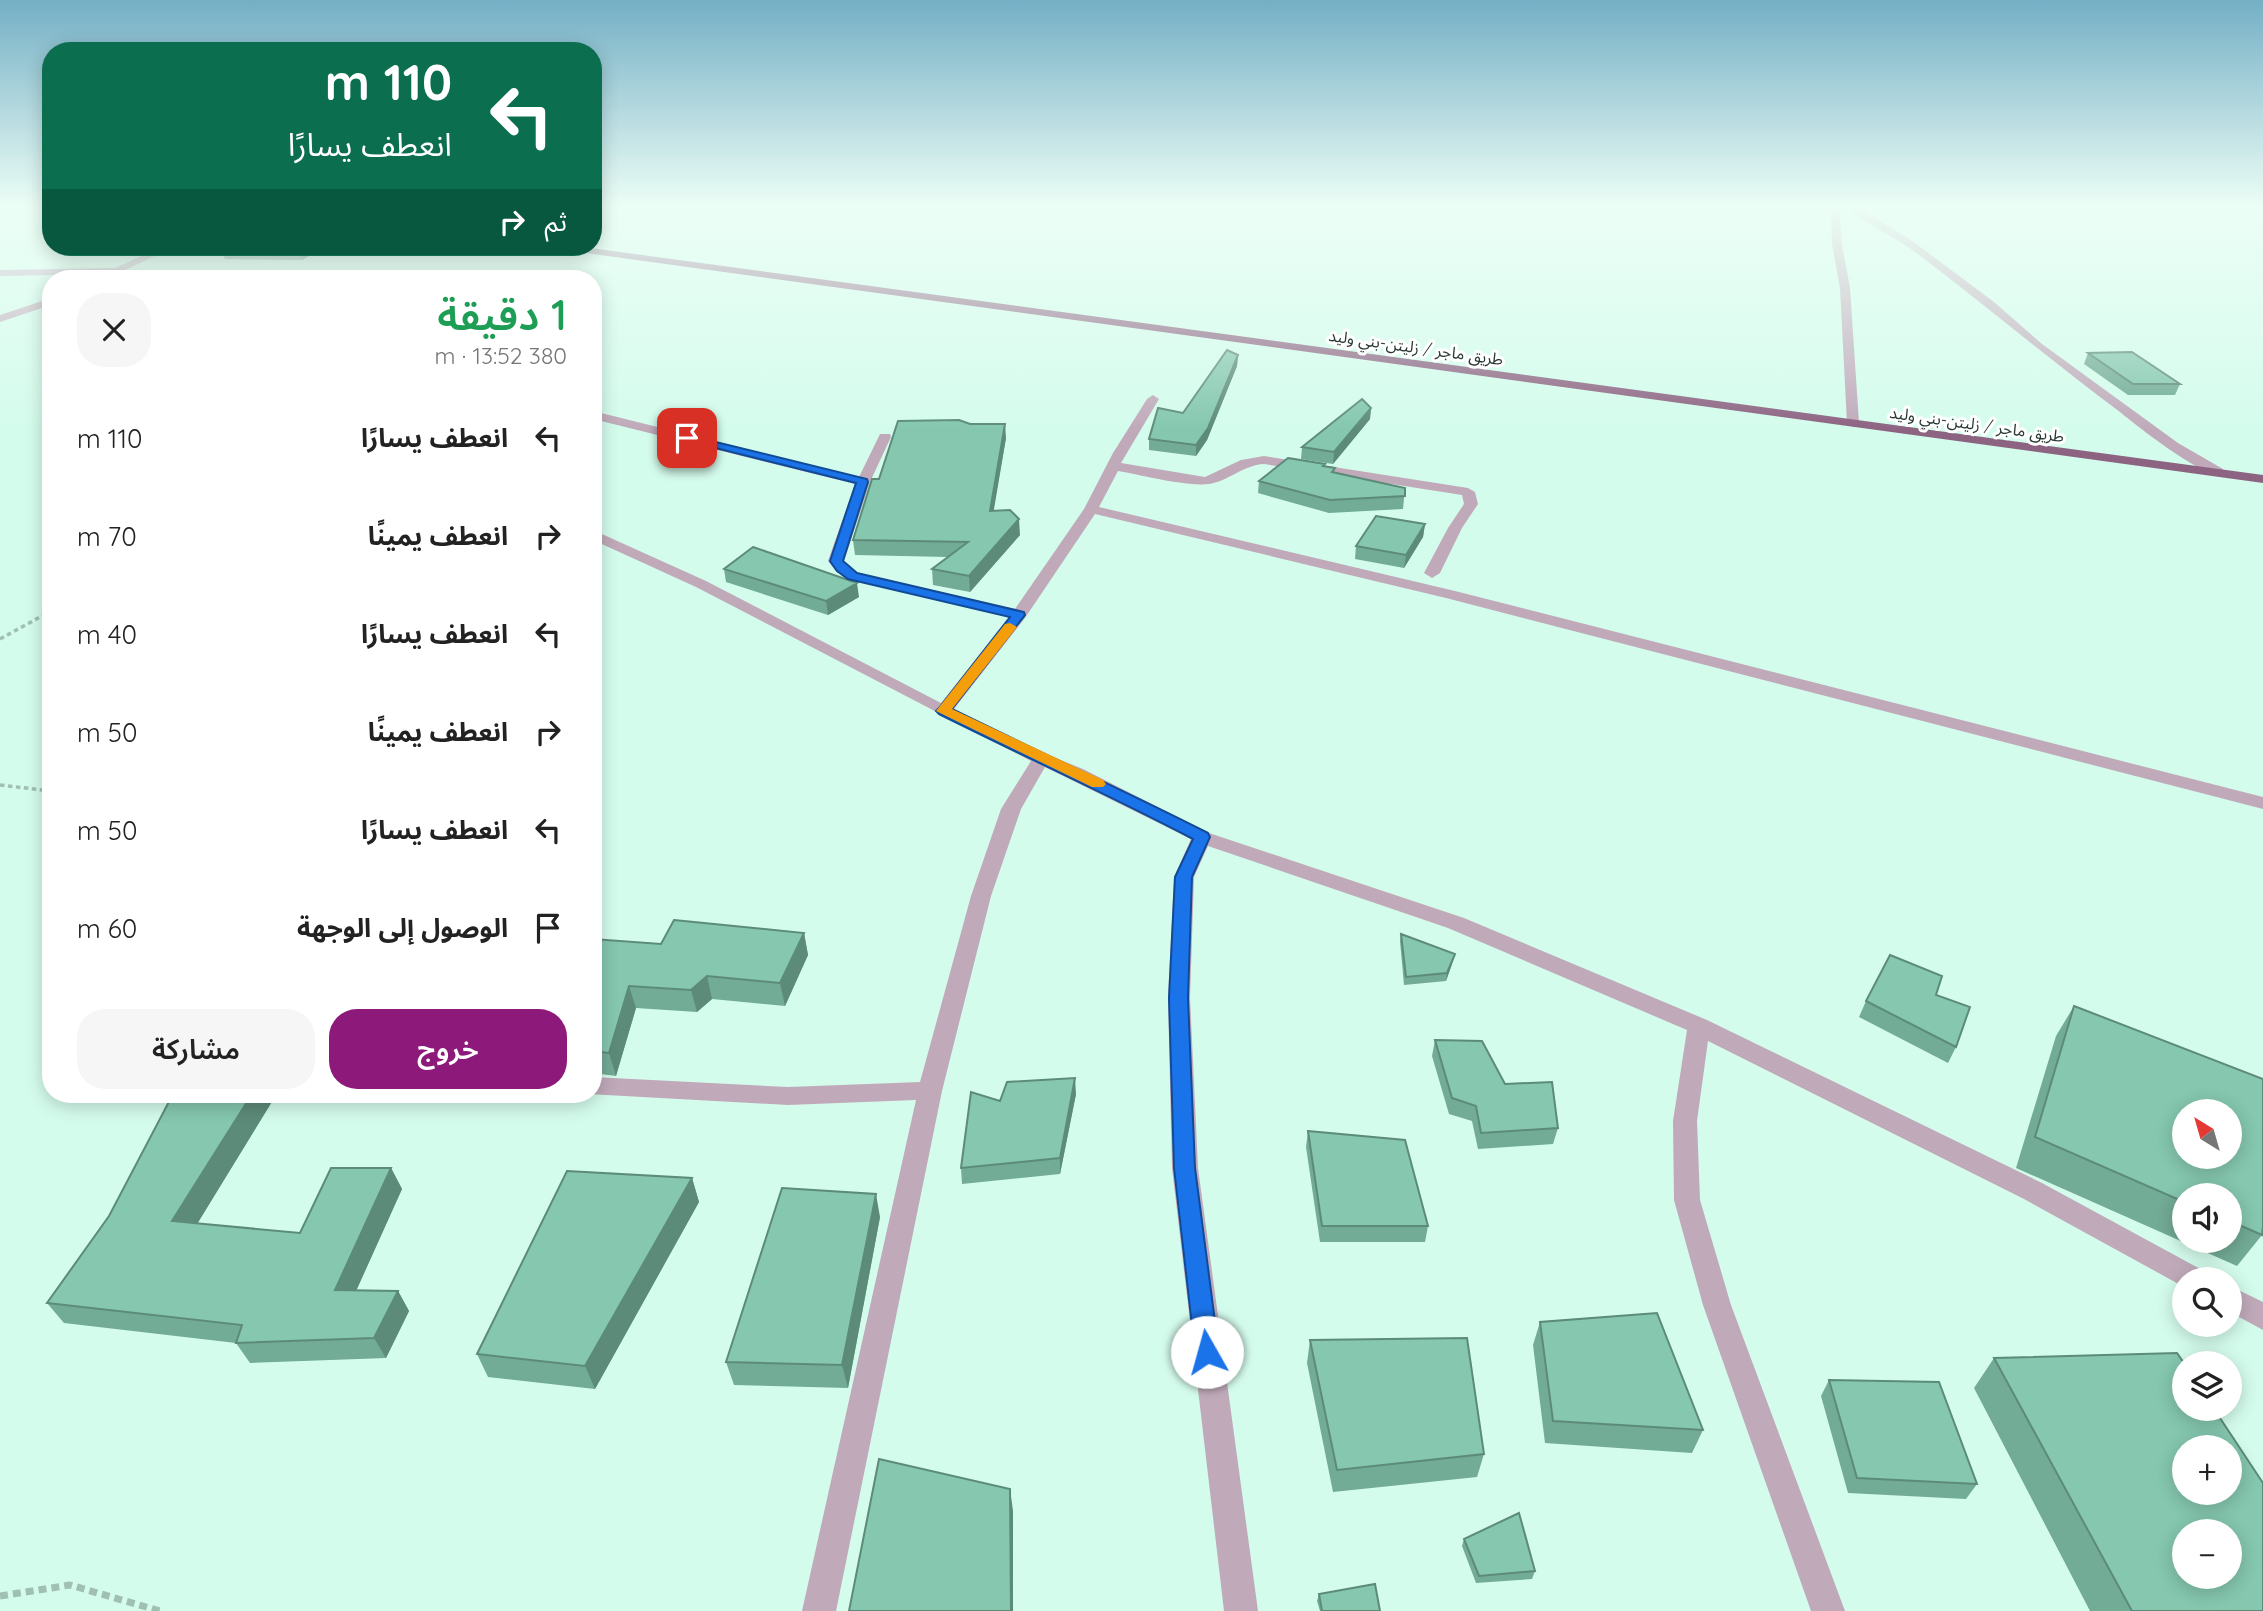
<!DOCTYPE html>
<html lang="ar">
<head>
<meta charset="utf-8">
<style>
	body { margin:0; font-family:Quicksand,"Noto Sans Arabic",sans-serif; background:#f6f6f6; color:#222; direction:rtl; height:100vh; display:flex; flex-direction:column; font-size:26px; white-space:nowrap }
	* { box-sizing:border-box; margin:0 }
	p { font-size:23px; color:#767676 }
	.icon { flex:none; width:38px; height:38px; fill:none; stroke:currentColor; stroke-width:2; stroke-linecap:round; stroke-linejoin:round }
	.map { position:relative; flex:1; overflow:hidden; direction:ltr }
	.drawer { position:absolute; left:42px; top:270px; width:560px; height:833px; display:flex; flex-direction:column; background:#fff; border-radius:28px; box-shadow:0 4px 18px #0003; direction:rtl }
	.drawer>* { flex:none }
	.banner { position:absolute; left:42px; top:42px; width:560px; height:214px; border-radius:28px; box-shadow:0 4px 18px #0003; direction:rtl; background:#0b6e4f; color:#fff; overflow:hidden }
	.needle { width:46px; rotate:323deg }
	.controls { position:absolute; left:2172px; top:1099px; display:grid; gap:14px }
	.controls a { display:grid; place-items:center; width:70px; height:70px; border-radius:50%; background:#fff; box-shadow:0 4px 18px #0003; font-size:35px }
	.pin { position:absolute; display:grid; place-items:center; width:60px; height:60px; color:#fff; margin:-30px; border-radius:14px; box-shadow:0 4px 10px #0006 }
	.me { position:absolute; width:77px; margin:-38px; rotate:353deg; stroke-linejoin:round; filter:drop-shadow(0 0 5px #0008) }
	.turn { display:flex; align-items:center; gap:24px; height:147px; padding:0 35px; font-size:32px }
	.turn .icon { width:91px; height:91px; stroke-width:2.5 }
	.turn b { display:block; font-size:49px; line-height:60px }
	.then { display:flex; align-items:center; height:66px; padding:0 35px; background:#0003; gap:14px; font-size:26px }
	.round { display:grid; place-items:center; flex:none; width:74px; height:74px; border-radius:28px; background:#f6f6f6 }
	.headline { display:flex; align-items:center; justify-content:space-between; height:119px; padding:0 35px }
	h1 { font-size:42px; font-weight:600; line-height:52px; color:#1e9e55 }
	.button { display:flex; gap:14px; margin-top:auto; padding:14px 35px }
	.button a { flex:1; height:80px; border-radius:28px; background:#8d197a; color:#fff; font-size:28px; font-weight:600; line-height:80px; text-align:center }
	.button a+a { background:#f6f6f6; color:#222 }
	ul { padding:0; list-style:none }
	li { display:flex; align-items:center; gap:21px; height:98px; padding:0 35px }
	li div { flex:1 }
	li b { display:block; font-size:26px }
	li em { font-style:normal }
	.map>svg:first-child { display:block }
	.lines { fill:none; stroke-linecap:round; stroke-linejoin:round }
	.path-far1 { stroke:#a0c0b4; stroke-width:3.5; stroke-dasharray:4.5 3.5; stroke-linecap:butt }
	.path { stroke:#a0c0b4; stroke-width:7; stroke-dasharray:8 5; stroke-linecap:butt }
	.minor { fill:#c0aaba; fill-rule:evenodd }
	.trunk { fill:#8d6382; fill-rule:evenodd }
	.wall { fill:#72ab96; fill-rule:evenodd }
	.shaded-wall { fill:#5d8b7a }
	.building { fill:#85c7af; stroke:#5d8b7a; stroke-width:2; fill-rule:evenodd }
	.route { fill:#1a73e8; stroke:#114b97; stroke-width:2 }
	.slow { fill:#f59e0b }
	.labels { text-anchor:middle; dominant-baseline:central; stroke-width:6; stroke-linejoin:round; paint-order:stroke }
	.far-street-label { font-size:16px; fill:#293833; stroke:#fff }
</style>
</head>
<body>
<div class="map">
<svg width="2263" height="1611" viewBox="0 0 2263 1611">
	<rect width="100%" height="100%" fill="#d4fcec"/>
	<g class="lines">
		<path class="path-far1" d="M0,639l51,-28
			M0,785l51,6"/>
		<path class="path" d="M0,1596l70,-11 90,26"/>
		<path class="minor" d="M1831,205h8l3,39 8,44 9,135 -6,4 -6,-4 -7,-135 -8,-44z
			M1844,205h10l57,35 83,62 48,42 136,99 45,26v6c-19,4 -86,-49 -103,-63 -70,-52 -136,-108 -206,-161 -20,-15 -55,-29 -70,-46z
			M161,247h12l-64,31h-7v-4l-102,2v-6l115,-2z
			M51,298v7l-51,17v-7z
			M1153,395l6,4 -38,64 84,14 36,-17 23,-4 204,32 7,4 3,12 -16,24 -22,45 -8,5 -8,-5 24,-45 16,-24 -2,-9 -198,-31c-21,1 -35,17 -55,20 -21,3 -68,-9 -91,-13l-19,36 356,84 808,206v12l-817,-211 -351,-84 -70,104 -71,91 94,46 35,14 126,64 255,85 243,102 335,163 162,88 4,8h-24v8l-160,-88 -316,-158 -11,80 3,79 31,105 114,306h-34l-108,-306 -29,-105 -1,-79 14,-91 -239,-102 -240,-82 -14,31 -4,121 8,170 60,443h-34l-52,-443 -4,-170 6,-121 17,-38 -146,-72 -24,42 -30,87 -49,195 -106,520h-34l114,-511 -128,5 -200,-11h5v-17l195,10 132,-5 51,-186 30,-87 30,-48 -335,-174 -103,-47v-10l113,51 235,122 68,-86 -161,-38 -12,-8 -8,-10 27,-77 -262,-65v-8l266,66 21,-43h10l1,3 -21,45 -26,79 14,12 157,36 69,-100 29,-56 34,-54z
			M2230,1286l33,16v28l-33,-18z"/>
		<path class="trunk" d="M559,247h24l1680,228v8l-1699,-233z"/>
	</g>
	<path class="wall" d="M227,247h98l-23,13 -77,-1 -4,-9z
		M2088,353l92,31 -5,11h-47l-44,-31z
		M1238,355l-1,11 -30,74 -11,16 -47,-6v-11l34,-26z
		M1371,408l-1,11 -37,45 -32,-5 1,-12z
		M1006,438l-13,73 27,24 -50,57 -37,-7 -1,-16 16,-12 -93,-2 -2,-15 26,-61z
		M1325,464l-1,2 11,2 -1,4 71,16 -2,21 -74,4 -71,-20 1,-12z
		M1425,524l-2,13 -19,31 -49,-9 1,-13z
		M724,569l135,28 -31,18 -102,-33z
		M804,933l4,22 -23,51 -73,-7 -15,13 -61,-4 -20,68 -23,-3v-134l68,5z
		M1401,934l52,27 -7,20 -42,4 -4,-44z
		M1866,1001l90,46 -8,16 -89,-46z
		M2074,1006l189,73v147l-1,9 -25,31 -221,-98 40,-132zM2184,1111h46v46h-46zM2184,1195h46v46h-46z
		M1435,1040l70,44 53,44 -5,16 -75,5 -6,-28 -23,-7 -17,-58z
		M173,1094h96l4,6 -76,124 103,9 91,-65 11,21 -46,102h42l11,20 -23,47 -136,5 -14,-20 -172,-20 -17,-20 62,-87z
		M1076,1094l-16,80 -98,10 -1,-16 39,-67z
		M1308,1131l120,95 -3,16h-105l-14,-95z
		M692,1178l7,24 -104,187 -107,-12 -11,-23z
		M880,1217l-32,171 -114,-3 -8,-23z
		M1540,1322l163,108 -11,23 -147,-10 -12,-98z
		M1310,1340l174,114 -7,23 -144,15 -26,-129z
		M1994,1358l269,253h-173l-116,-223z
		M1829,1380l148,104 -11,15 -118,-6 -27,-97z
		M1464,1539l71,32 -3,8 -56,4 -14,-37z
		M1319,1594l61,17h-60l-3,-10z"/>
	<path class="shaded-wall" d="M307,247h18l-23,13 -4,-9z
		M1238,355l-1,11 -30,74 -11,16v-11z
		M1371,408l-1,11 -37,45 1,-12z
		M1005,424l1,14 -15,89 -1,-16z
		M1019,519l1,16 -50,57 -1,-16z
		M1425,524l-2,13 -19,31 2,-13z
		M857,583l2,14 -31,18 -2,-14z
		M804,933l4,22 -23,51 -5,-23z
		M1455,954l-2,7 -7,20 1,-8z
		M707,976l5,23 -15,13 -6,-22z
		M629,986l7,22 -20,68 -7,-23z
		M1075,1078l1,16 -16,80v-16z
		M252,1094h17l4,6 -87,142 -14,-21z
		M391,1168l11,21 -55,122 -12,-21z
		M692,1178l7,24 -104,187 -10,-23z
		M876,1194l4,23 -32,171 -6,-23z
		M398,1291l11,20 -23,47 -12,-20z
		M1010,1489l3,22v100h-2z"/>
	<path class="building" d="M227,247h80l-9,4 -77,-1z
		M1227,350l11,5 -30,73 -12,17 -47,-6 9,-31 25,5z
		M2132,352l48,32h-47l-45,-31z
		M1362,399l9,9 -37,44 -32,-5z
		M959,420l11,4h35l-15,87 20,-1 9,9 -50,57 -37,-7 36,-27 -115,-2 19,-61h7l19,-58z
		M1288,458l37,6 -2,2 12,2 -3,4 73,16v8l-75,4 -71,-19z
		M1376,516l49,8 -19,31 -50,-9z
		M753,547l104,36 -31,18 -102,-32z
		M674,920l130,13 -24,50 -73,-7 -16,14 -62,-4 -20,67 -16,-2v-112l68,5z
		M1401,934l54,20 -8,19 -41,4z
		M1890,955l52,21 -6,19 34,12 -14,40 -90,-46z
		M2074,1006l189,73v147l-1,9 -32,-14v-26h-46v7l-149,-65zM2184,1111h46v46h-46z
		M1435,1040l47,1 23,43 47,-2 6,46 -77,5 -5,-27 -24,-8z
		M1075,1078l-15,80 -99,10 10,-76 29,9 7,-19z
		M173,1094h79l-80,127 128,12 31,-65h60l-56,122 63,1 -24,47 -138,5 6,-18 -195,-22 62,-87z
		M1308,1131l97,9 23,86h-106z
		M567,1171l125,7 -107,188 -108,-12z
		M782,1188l94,6 -34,171 -116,-3z
		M1657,1313l46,117 -150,-9 -13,-99z
		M1467,1338l17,116 -147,16 -27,-130z
		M2177,1353l7,10v46h30l49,74v128h-131l-138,-253zM2184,1447h46v46h-46zM2184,1531h46v46h-46z
		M1829,1380l110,2 38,102 -120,-6z
		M879,1459l131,30 1,122h-162z
		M1519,1513l16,58 -56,5 -15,-37z
		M1375,1584l5,27h-58l-3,-17z"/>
	<linearGradient id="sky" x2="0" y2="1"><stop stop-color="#74afc5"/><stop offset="0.48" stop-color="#ecfef6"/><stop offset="1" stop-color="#ecfef6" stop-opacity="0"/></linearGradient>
	<rect width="2263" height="430" fill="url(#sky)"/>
	<path class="route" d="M687,435l180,44 1,3 -25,79 14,12 167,39 1,3 -73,94c85,42 171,81 256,124l2,4 -18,40 -4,121 7,170 24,184 -3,8 -9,3 -8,-3 -4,-8 -21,-184 -5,-170 6,-121 18,-38c-84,-44 -170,-83 -254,-125l-3,-3 3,-3 71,-91 -162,-38 -11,-8 -7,-10 26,-78 -173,-43 -1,-2z"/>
	<path class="slow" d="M1010,623l7,4 -65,82 151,71 3,4 -3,3h-11l-156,-76 69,-87z"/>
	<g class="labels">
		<g class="far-street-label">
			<text transform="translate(1416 347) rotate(8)">طريق ماجر / زليتن-بني وليد</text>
			<text transform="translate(1977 424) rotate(8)">طريق ماجر / زليتن-بني وليد</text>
		</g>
	</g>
</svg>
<div class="controls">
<a><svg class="needle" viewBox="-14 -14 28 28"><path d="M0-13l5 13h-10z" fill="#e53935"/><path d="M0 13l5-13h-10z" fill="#767676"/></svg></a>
<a><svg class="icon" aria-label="sound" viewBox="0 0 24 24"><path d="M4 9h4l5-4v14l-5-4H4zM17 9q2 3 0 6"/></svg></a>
<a><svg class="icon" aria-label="search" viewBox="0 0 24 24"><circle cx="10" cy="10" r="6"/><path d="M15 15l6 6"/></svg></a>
<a><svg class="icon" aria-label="layers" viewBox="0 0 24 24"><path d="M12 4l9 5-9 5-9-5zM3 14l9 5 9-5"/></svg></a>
<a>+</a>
<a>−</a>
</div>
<div class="pin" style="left:687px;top:438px;background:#d93025"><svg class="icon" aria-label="arrive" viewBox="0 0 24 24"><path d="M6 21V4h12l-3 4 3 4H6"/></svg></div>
<svg class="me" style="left:1207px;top:1352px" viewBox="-20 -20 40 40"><circle r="19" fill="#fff"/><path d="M0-13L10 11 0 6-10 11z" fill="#1a73e8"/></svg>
<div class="banner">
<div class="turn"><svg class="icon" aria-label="left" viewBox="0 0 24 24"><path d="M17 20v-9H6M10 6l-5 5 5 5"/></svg><div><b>110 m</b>انعطف يسارًا</div></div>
<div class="then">ثم<svg class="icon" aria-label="right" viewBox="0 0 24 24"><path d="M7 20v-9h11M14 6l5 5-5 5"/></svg></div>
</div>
<section class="drawer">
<div class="headline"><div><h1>1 دقيقة</h1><p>380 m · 13:52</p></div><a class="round"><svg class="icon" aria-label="close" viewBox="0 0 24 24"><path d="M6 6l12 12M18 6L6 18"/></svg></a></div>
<ul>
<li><svg class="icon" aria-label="left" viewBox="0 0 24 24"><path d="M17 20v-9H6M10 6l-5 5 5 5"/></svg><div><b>انعطف يسارًا</b></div><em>110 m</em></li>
<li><svg class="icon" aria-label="right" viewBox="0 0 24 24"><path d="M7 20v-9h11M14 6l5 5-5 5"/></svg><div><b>انعطف يمينًا</b></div><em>70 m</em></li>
<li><svg class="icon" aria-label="left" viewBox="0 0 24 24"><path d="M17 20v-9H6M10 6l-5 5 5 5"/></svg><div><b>انعطف يسارًا</b></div><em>40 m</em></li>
<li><svg class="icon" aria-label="right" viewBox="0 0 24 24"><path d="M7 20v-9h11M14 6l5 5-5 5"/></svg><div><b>انعطف يمينًا</b></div><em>50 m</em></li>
<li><svg class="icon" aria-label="left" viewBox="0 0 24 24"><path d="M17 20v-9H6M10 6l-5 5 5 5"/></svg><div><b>انعطف يسارًا</b></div><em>50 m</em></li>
<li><svg class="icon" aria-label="arrive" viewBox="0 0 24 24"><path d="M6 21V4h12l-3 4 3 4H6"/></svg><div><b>الوصول إلى الوجهة</b></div><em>60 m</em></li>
</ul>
<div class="button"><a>خروج</a><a>مشاركة</a></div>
</section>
</div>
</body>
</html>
